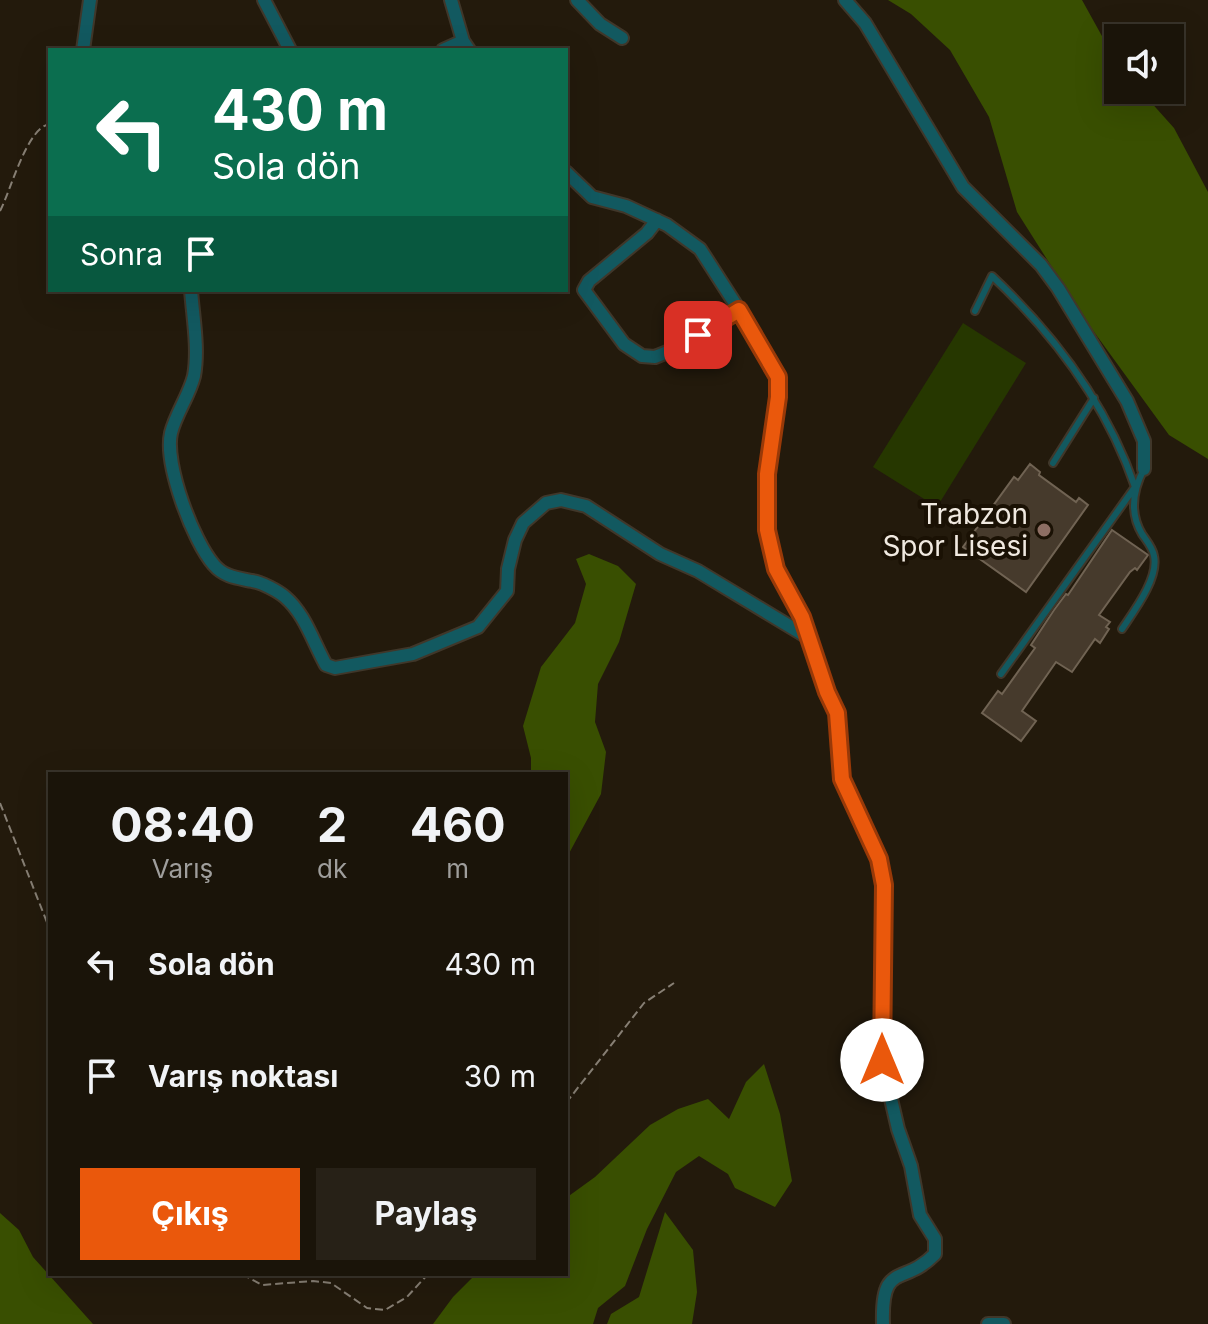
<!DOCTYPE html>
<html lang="tr">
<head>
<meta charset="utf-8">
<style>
	body { margin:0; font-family:Inter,sans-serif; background:#272117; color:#f1f3f6; height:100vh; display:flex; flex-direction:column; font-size:30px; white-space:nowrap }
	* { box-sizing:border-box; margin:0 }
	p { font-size:26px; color:#9f9e9c }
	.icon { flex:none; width:44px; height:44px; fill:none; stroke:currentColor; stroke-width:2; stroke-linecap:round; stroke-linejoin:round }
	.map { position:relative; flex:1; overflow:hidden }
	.side { position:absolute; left:48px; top:772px; width:520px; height:504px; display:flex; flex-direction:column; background:#1a1409; border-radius:0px; box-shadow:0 8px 32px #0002,0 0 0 2px #38332a }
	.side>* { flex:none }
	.hud { position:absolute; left:48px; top:48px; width:520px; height:244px; border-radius:0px; box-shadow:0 8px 32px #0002,0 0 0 2px #38332a; background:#0b6e4f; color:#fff; overflow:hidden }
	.tools { position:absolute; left:1104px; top:24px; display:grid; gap:16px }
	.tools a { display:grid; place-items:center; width:80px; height:80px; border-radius:0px; background:#1a1409; box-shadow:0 8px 32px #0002,0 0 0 2px #38332a; font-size:40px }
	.pin { position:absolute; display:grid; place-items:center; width:68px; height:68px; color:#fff; margin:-34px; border-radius:16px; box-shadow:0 4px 12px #0006 }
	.me { position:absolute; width:88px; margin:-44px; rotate:0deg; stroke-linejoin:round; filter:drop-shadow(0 0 6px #0008) }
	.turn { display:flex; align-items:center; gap:28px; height:168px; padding:0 32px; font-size:36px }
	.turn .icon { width:104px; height:104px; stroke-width:2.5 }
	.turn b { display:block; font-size:56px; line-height:68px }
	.then { display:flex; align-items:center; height:76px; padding:0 32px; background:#0003; gap:16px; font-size:30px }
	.eta { display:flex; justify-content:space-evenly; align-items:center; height:136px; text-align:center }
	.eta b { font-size:48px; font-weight:700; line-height:56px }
	.button { display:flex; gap:16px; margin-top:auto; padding:16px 32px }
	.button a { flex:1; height:92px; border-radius:0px; background:#ea580c; color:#fff; font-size:32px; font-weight:700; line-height:92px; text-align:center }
	.button a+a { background:#272117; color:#f1f3f6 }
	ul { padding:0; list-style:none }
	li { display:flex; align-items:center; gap:24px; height:112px; padding:0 32px }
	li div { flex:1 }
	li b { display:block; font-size:30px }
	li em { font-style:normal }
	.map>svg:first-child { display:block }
	.green { fill:#263700 }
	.forest { fill:#394f01 }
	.building { fill:#463a2c; stroke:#706353; stroke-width:2 }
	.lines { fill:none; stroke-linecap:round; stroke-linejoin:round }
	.service-casing { stroke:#40372a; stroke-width:10 }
	.minor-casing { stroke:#40372a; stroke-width:16 }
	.path { stroke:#877f74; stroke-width:2; stroke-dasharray:8 4; stroke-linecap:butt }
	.service { stroke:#125960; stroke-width:6 }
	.minor { stroke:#125960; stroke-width:12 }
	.route-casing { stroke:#983908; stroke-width:20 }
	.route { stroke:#ea580c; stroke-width:14 }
	.education-dot { fill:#8d6e63; stroke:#1a1104; stroke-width:3 }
	.labels { text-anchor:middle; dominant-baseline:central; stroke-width:8; stroke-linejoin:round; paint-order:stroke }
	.poi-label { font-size:28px; fill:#f0e9e0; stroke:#1a1104; text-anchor:end }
</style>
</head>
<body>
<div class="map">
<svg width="1208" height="1324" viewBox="0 0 1208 1324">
	<rect width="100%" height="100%" fill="#231a0c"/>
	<path class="green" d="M963,323l63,40 -89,144 -64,-40z"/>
	<path class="forest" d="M888,0h194l36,65v25h22l34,38 34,64v267l-39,-24 -83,-114 -69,-109 -28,-95 -39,-67 -39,-36z
		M589,554l29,12 18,18 -17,58 -21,42 -3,38 11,30 -5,42 -35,65v-85h-35v-16l-8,-32 18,-59 34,-44 11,-39 -10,-25z
		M764,1064l16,50 12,67 -17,26 -40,-19 -7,-14 -29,-18 -23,16 -29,57 -22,57 -27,22 -5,16h-160l20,-27 23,-23h90v-76l29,-21 55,-52 28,-16 30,-10 21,20 17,-37z
		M665,1212l28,38 4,42 -5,32h-85l4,-10 28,-17z
		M0,1213l19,17 14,27 60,67h-93z"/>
	<path class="building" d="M1030,464l10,8 -1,3 37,27 3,-4 9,7 -62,87 -63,-45 51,-70 4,3z
		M1112,530l36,25 -11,15 -2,-2 -5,4 -31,43 11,7 -4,5 3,2 -9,14 -5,-4 -23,33 -16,-10 -34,49 14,10 -15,20 -39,-28 16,-22 4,3 33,-46 -4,-3 23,-35 12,-16 2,1z"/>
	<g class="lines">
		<defs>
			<path id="service" d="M975,311l17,-35c63,59 115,129 143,211l-134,187
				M1053,463l41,-65
				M1122,629c12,-18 37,-51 32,-73 -1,-8 -8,-16 -12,-22 -13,-22 -9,-44 2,-65"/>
			<path id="minor" d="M264,0l26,50
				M451,0l12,41 6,9
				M577,0l23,24 22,14
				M845,0l20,23 98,164 78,78 17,23 69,113 17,40v28
				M83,50l7,-50
				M443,50l20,-9
				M566,172l26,25 34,9 41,19 33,24 54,84 24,44v20l-11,77v56l9,39 26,48 25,75 10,21 5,66 37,80 5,26 -2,175 16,69 13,37 9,49 15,24v15c-32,33 -54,6 -52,70
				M657,220l-10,13 -58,48 -5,9 40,54 18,12 13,1 22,-9 62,-38
				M191,290c2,27 8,59 3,86 -5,20 -18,37 -23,57 -7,31 22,108 43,132 10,12 24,13 38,16 9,1 26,10 33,16 20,17 28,45 41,68l9,3 78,-14 65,-27 29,-36 1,-22 7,-29 8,-17 23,-20 15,-3 25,6 74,48 38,17 111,67
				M988,1324h16"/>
		</defs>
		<use href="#service" class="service-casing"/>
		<use href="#minor" class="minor-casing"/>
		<path class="path" d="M0,211c11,-21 27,-84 50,-87
			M0,803l50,127
			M566,1103l78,-100 30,-20
			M242,1274l20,11 51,-4 18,2 36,25 18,2 22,-13 21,-23"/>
		<use href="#service" class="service"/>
		<use href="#minor" class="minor"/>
	</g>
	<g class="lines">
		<defs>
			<path id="route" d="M698,335l41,-25 39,67v20l-11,77v56l9,39 26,48 25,75 10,21 5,66 37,80 5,26 -2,175"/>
		</defs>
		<use href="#route" class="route-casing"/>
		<use href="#route" class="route"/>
	</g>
	<circle class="education-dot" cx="1044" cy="530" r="8"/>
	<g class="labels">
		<g class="poi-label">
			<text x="1028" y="514">Trabzon<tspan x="1028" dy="32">Spor Lisesi</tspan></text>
		</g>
	</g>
</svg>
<div class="tools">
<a><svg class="icon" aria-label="sound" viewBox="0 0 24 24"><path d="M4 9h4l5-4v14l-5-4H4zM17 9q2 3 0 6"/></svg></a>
</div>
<div class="pin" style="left:698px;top:335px;background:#d93025"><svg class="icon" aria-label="arrive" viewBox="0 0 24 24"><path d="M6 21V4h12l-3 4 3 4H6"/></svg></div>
<svg class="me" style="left:882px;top:1060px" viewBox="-20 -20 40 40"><circle r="19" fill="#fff"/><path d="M0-13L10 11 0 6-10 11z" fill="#ea580c"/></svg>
<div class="hud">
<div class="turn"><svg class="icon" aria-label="left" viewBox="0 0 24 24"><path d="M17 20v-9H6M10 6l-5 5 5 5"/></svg><div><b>430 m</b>Sola dön</div></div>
<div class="then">Sonra<svg class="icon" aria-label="arrive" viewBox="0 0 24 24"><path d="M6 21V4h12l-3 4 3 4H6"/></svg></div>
</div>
<section class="side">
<div class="eta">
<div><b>08:40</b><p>Varış</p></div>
<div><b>2</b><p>dk</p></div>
<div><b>460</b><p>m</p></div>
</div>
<ul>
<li><svg class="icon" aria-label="left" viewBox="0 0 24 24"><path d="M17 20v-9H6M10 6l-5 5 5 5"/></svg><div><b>Sola dön</b></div><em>430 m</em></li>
<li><svg class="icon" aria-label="arrive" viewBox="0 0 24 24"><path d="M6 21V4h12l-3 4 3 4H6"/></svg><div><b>Varış noktası</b></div><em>30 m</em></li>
</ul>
<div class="button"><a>Çıkış</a><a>Paylaş</a></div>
</section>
</div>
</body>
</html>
